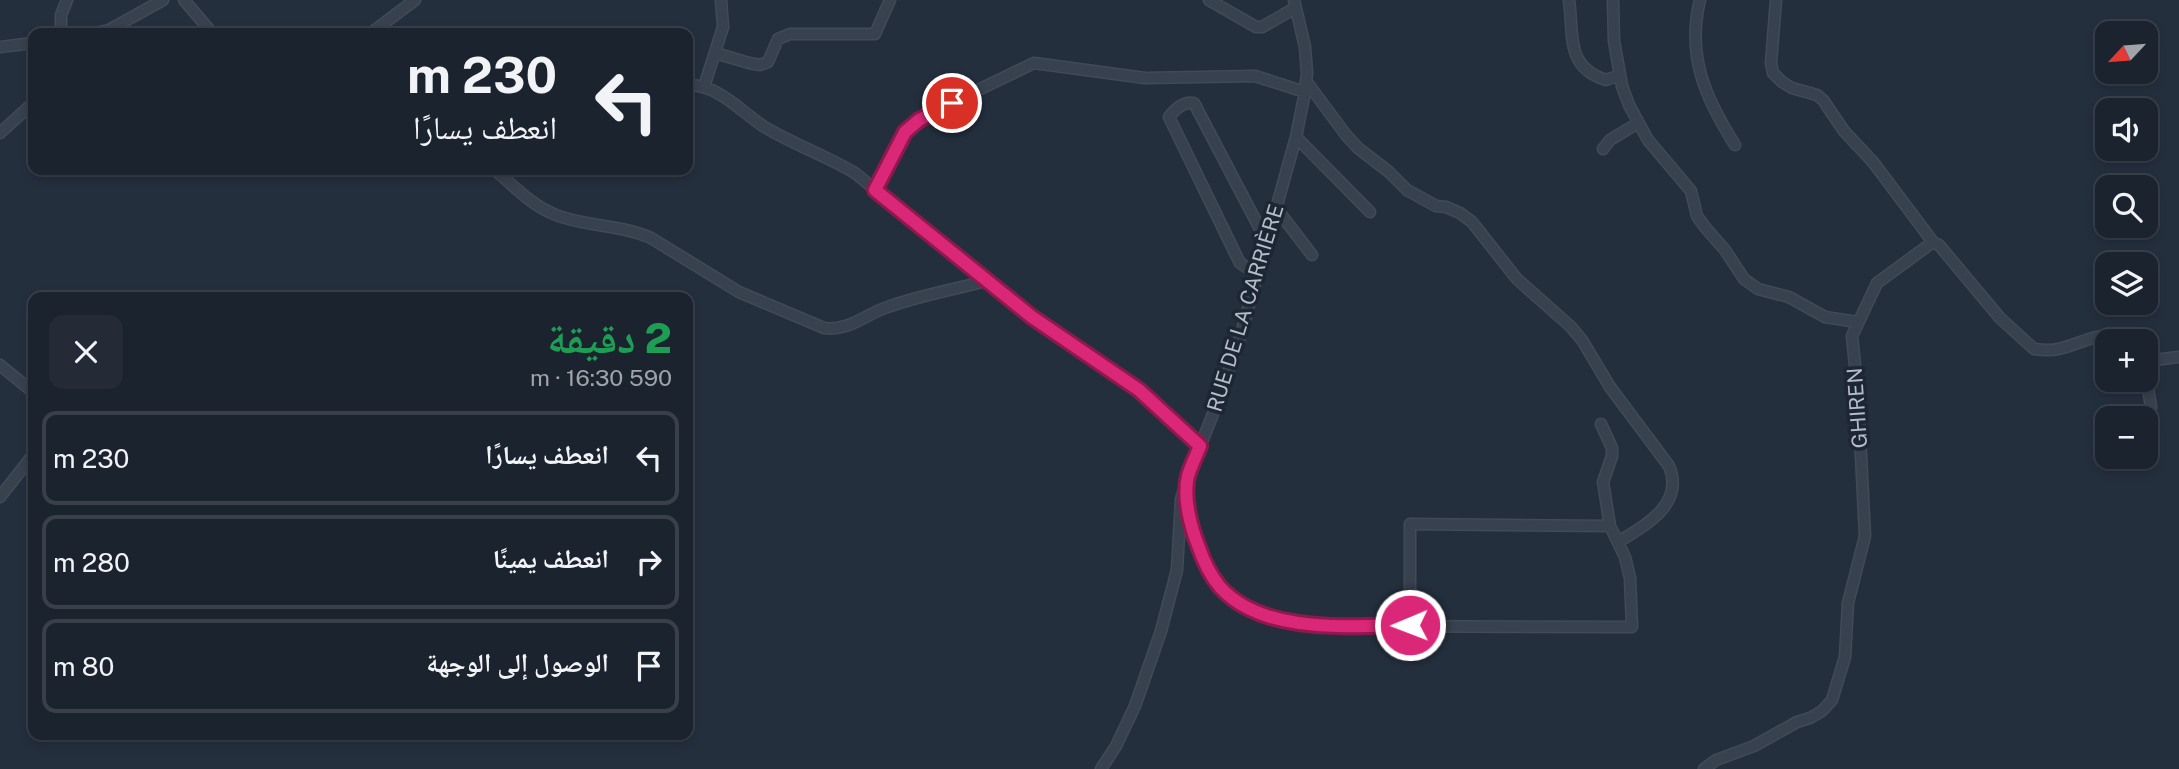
<!DOCTYPE html>
<html lang="ar">
<head>
<meta charset="utf-8">
<style>
	body { margin:0; font-family:"Public Sans","Noto Naskh Arabic",sans-serif; background:#242b36; color:#f1f3f6; direction:rtl; height:100vh; display:flex; flex-direction:column; font-size:26px; white-space:nowrap }
	* { box-sizing:border-box; margin:0 }
	p { font-size:23px; color:#a0a4aa }
	.icon { flex:none; width:38px; height:38px; fill:none; stroke:currentColor; stroke-width:2; stroke-linecap:round; stroke-linejoin:round }
	.map { position:relative; flex:1; overflow:hidden; direction:ltr }
	.drawer { position:absolute; left:28px; top:292px; width:665px; height:448px; display:flex; flex-direction:column; background:#1b232e; border-radius:14px; box-shadow:0 4px 10px #0003,0 0 0 2px #39404a; direction:rtl }
	.drawer>* { flex:none }
	.banner { position:absolute; left:28px; top:28px; width:665px; height:147px; border-radius:14px; box-shadow:0 4px 10px #0003,0 0 0 2px #39404a; direction:rtl; background:#1b232e; color:#f1f3f6; overflow:hidden }
	.needle { width:46px; rotate:244deg }
	.fabs { position:absolute; left:2095px; top:21px; display:grid; gap:14px }
	.fabs a { display:grid; place-items:center; width:63px; height:63px; border-radius:14px; background:#1b232e; box-shadow:0 4px 10px #0003,0 0 0 2px #39404a; font-size:35px }
	.pin { position:absolute; display:grid; place-items:center; width:60px; height:60px; color:#fff; margin:-30px; border:4px solid #fff; border-radius:50%; box-shadow:0 2px 7px #0007 }
	.me { position:absolute; width:77px; margin:-38px; rotate:269deg; stroke-linejoin:round; filter:drop-shadow(0 0 5px #0008) }
	.turn { display:flex; align-items:center; gap:24px; height:147px; padding:0 21px; font-size:32px }
	.turn .icon { width:91px; height:91px; stroke-width:2.5 }
	.turn b { display:block; font-size:49px; line-height:60px }
	.round { display:grid; place-items:center; flex:none; width:74px; height:74px; border-radius:14px; background:#242b36 }
	.head { display:flex; align-items:center; justify-content:space-between; height:119px; padding:0 21px }
	h1 { font-size:42px; font-weight:800; line-height:52px; color:#1e9e55 }
	ul { padding:0; list-style:none }
	li { display:flex; align-items:center; gap:21px; height:94px; margin:0 14px 10px; padding:0 7px; border:4px solid #39404a; border-radius:14px }
	li div { flex:1 }
	li b { display:block; font-size:26px }
	li em { font-style:normal }
	.map>svg:first-child { display:block }
	.lines { fill:none; stroke-linecap:round; stroke-linejoin:round }
	.minor-casing { stroke:#414a57; stroke-width:13 }
	.minor { stroke:#38414e; stroke-width:10 }
	.route-casing { stroke:#8e194d; stroke-width:18 }
	.route { stroke:#db2777; stroke-width:12 }
	.labels { text-anchor:middle; dominant-baseline:central; stroke-width:7; stroke-linejoin:round; paint-order:stroke }
	.street-label { font-size:21px; fill:#b4bcc9; stroke:#1d2633 }
</style>
</head>
<body>
<div class="map">
<svg width="2179" height="769" viewBox="0 0 2179 769">
	<rect width="100%" height="100%" fill="#242f3e"/>
	<g class="lines">
		<defs>
			<path id="minor" d="M184,0l28,33
				M1209,0l47,27h6l33,-19
				M1569,0c5,35 -4,67 37,80l14,-5
				M1613,0l1,41 8,45 7,19 19,35 43,51 6,25 7,10 21,24 19,29 14,10 31,8 36,20 32,5
				M1700,0c-14,56 6,99 35,145
				M1776,0l-5,63 2,10 9,9 10,6 25,7 6,5 21,31 29,31 60,80
				M61,33v-18l6,-15
				M94,33l15,-3 54,-30
				M371,33l44,-33
				M0,47l33,-4
				M715,53l34,10 11,2 8,-3 10,-23 12,-5h85l15,-34
				M1306,81l40,54 12,13 31,24 18,18 29,16 10,1 14,6 12,9 45,57 53,47 12,14 28,47 59,79c16,38 -23,59 -51,76
				M688,85c31,0 51,25 75,41 29,18 62,29 92,47l131,108
				M704,87l19,-60 -2,-27
				M0,133l33,-30
				M1296,137l74,75
				M1603,149l7,-9 28,-17
				M495,170c19,16 37,36 61,45 31,12 63,9 95,23l88,54 85,36c25,3 39,-12 61,-20 32,-12 67,-18 101,-27l113,83 40,26 61,56
				M875,190l30,-58 14,-12 57,-29 58,-28 111,15 110,-2 50,16
				M1276,208l36,47
				M1256,274l-16,-11 -5,-10 -66,-136c6,-8 15,-16 25,-14l65,124 8,9
				M2146,361l33,-4
				M0,365l33,27
				M2146,376l5,31
				M1187,491c0,20 6,40 12,59 24,64 77,71 138,76l295,1 -2,-49 -5,-21 -15,-31 -7,-44 9,-26v-8l-11,-24
				M0,497l33,-42
				M1410,625v-101l200,2
				M1101,769l15,-23 19,-40 26,-75 16,-61 4,-71 6,-19 33,-84 19,-55 57,-204 9,-45 2,-19 -2,-26 -11,-47
				M1704,769l12,-9 38,-14 43,-24 13,-4 12,-7 10,-11 13,-43 3,-54 17,-67 -7,-141 -6,-59 25,-53 56,-41 6,3 61,73 34,31c8,1 16,2 24,0 22,-4 45,-22 67,-8"/>
		</defs>
		<use href="#minor" class="minor-casing"/>
		<use href="#minor" class="minor"/>
	</g>
	<g class="lines">
		<defs>
			<path id="route" d="M952,103l-33,17 -14,12 -30,58 157,127 107,73 61,56c-4,10 -9,20 -12,30 -5,21 2,49 10,69 5,15 12,30 22,42 43,48 132,39 190,38"/>
		</defs>
		<use href="#route" class="route-casing"/>
		<use href="#route" class="route"/>
	</g>
	<g class="labels">
		<g class="street-label">
			<text transform="translate(1245 308) rotate(-73)">RUE DE LA CARRIÈRE</text>
			<text transform="translate(1857 408) rotate(-94)">GHIREN</text>
		</g>
	</g>
</svg>
<div class="fabs">
<a><svg class="needle" viewBox="-14 -14 28 28"><path d="M0-13l5 13h-10z" fill="#e53935"/><path d="M0 13l5-13h-10z" fill="#a0a4aa"/></svg></a>
<a><svg class="icon" aria-label="sound" viewBox="0 0 24 24"><path d="M4 9h4l5-4v14l-5-4H4zM17 9q2 3 0 6"/></svg></a>
<a><svg class="icon" aria-label="search" viewBox="0 0 24 24"><circle cx="10" cy="10" r="6"/><path d="M15 15l6 6"/></svg></a>
<a><svg class="icon" aria-label="layers" viewBox="0 0 24 24"><path d="M12 4l9 5-9 5-9-5zM3 14l9 5 9-5"/></svg></a>
<a>+</a>
<a>−</a>
</div>
<div class="pin" style="left:952px;top:103px;background:#d93025"><svg class="icon" aria-label="arrive" viewBox="0 0 24 24"><path d="M6 21V4h12l-3 4 3 4H6"/></svg></div>
<svg class="me" style="left:1410px;top:625px" viewBox="-20 -20 40 40"><circle r="17" fill="#db2777" stroke="#fff" stroke-width="3"/><path d="M0-11L8 9 0 5-8 9z" fill="#fff"/></svg>
<div class="banner">
<div class="turn"><svg class="icon" aria-label="left" viewBox="0 0 24 24"><path d="M17 20v-9H6M10 6l-5 5 5 5"/></svg><div><b>230 m</b>انعطف يسارًا</div></div>
</div>
<section class="drawer">
<div class="head"><div><h1>2 دقيقة</h1><p>590 m · 16:30</p></div><a class="round"><svg class="icon" aria-label="close" viewBox="0 0 24 24"><path d="M6 6l12 12M18 6L6 18"/></svg></a></div>
<ul>
<li><svg class="icon" aria-label="left" viewBox="0 0 24 24"><path d="M17 20v-9H6M10 6l-5 5 5 5"/></svg><div><b>انعطف يسارًا</b></div><em>230 m</em></li>
<li><svg class="icon" aria-label="right" viewBox="0 0 24 24"><path d="M7 20v-9h11M14 6l5 5-5 5"/></svg><div><b>انعطف يمينًا</b></div><em>280 m</em></li>
<li><svg class="icon" aria-label="arrive" viewBox="0 0 24 24"><path d="M6 21V4h12l-3 4 3 4H6"/></svg><div><b>الوصول إلى الوجهة</b></div><em>80 m</em></li>
</ul>
</section>
</div>
</body>
</html>
